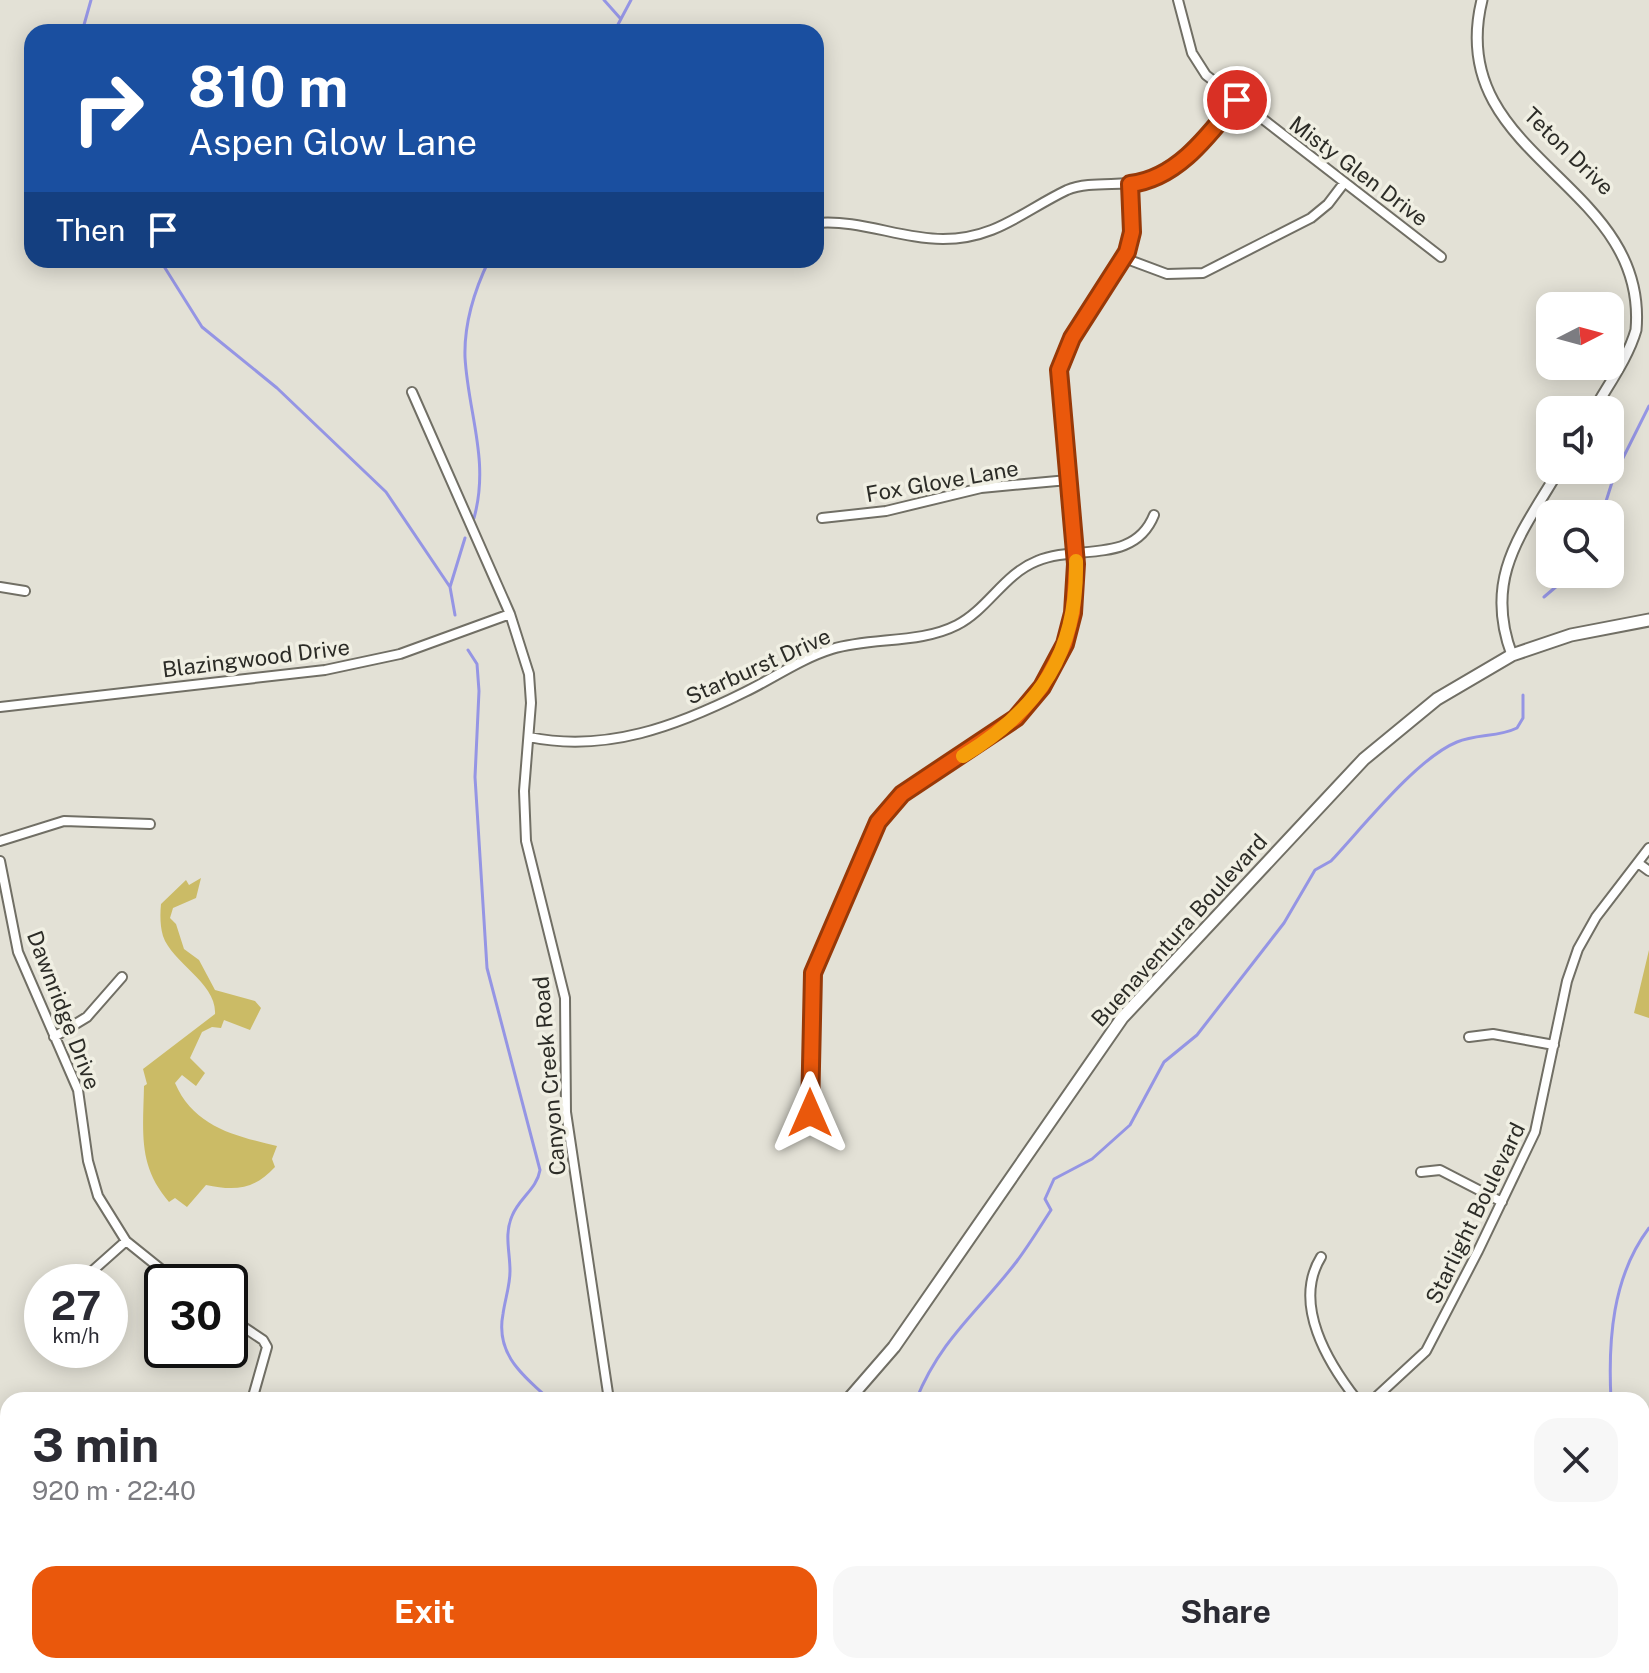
<!DOCTYPE html>
<html lang="en">
<head>
<meta charset="utf-8">
<style>
	body { margin:0; font-family:"Public Sans",sans-serif; background:#f7f7f7; color:#2b2b33; height:100vh; display:flex; flex-direction:column; font-size:30px; white-space:nowrap }
	* { box-sizing:border-box; margin:0 }
	p { font-size:26px; color:#7c7c81 }
	.icon { flex:none; width:44px; height:44px; fill:none; stroke:currentColor; stroke-width:2; stroke-linecap:round; stroke-linejoin:round }
	.map { position:relative; flex:1; overflow:hidden }
	.side { position:absolute; left:0px; top:1392px; width:1650px; height:282px; display:flex; flex-direction:column; background:#fff; border-radius:24px 24px 0 0; box-shadow:0 4px 20px #0003 }
	.side>* { flex:none }
	.hud { position:absolute; left:24px; top:24px; width:800px; height:244px; border-radius:24px; box-shadow:0 4px 20px #0003; background:#1a4fa0; color:#fff; overflow:hidden }
	.needle { width:52px; rotate:84deg }
	.fabs { position:absolute; left:1536px; top:292px; display:grid; gap:16px }
	.fabs a { display:grid; place-items:center; width:88px; height:88px; border-radius:16px; background:#fff; box-shadow:0 4px 20px #0003; font-size:40px }
	.speed { position:absolute; left:24px; top:1264px; display:flex; gap:16px; font-size:40px; font-weight:700; text-align:center }
	.speed>* { display:grid; place-content:center; width:104px; height:104px; border-radius:50%; background:#fff; box-shadow:0 4px 20px #0003; line-height:1 }
	.speed small { font-size:20px; font-weight:400 }
	.speed .limit { border:4px solid #111; border-radius:12px; background:#fff; color:#111 }
	.pin { position:absolute; display:grid; place-items:center; width:68px; height:68px; color:#fff; margin:-34px; border:4px solid #fff; border-radius:50%; box-shadow:0 2px 8px #0007 }
	.me { position:absolute; width:88px; margin:-44px; rotate:0deg; stroke-linejoin:round; filter:drop-shadow(0 0 6px #0008) }
	.turn { display:flex; align-items:center; gap:28px; height:168px; padding:0 32px; font-size:36px }
	.turn .icon { width:104px; height:104px; stroke-width:2.5 }
	.turn b { display:block; font-size:56px; line-height:68px }
	.then { display:flex; align-items:center; height:76px; padding:0 32px; background:#0003; gap:16px; font-size:30px }
	.round { display:grid; place-items:center; flex:none; width:84px; height:84px; border-radius:24px; background:#f7f7f7 }
	.summary { display:flex; align-items:center; justify-content:space-between; height:136px; padding:0 32px }
	h1 { font-size:48px; font-weight:700; line-height:60px }
	.button { display:flex; gap:16px; margin-top:auto; padding:16px 32px }
	.button a { flex:1; height:92px; border-radius:24px; background:#ea580c; color:#fff; font-size:32px; font-weight:700; line-height:92px; text-align:center }
	.button a+a { background:#f7f7f7; color:#2b2b33 }
	.map>svg:first-child { display:block }
	.green { fill:#cbbb66 }
	.lines { fill:none; stroke-linecap:round; stroke-linejoin:round }
	.stream { stroke:#9595e4; stroke-width:3 }
	.minor-casing { stroke:#716f65; stroke-width:12 }
	.tertiary-casing { stroke:#716f65; stroke-width:13 }
	.secondary-casing { stroke:#716f65; stroke-width:15 }
	.minor { stroke:#fff; stroke-width:8 }
	.tertiary { stroke:#fff; stroke-width:9 }
	.secondary { stroke:#fff; stroke-width:11 }
	.route-casing { stroke:#983908; stroke-width:20 }
	.route { stroke:#ea580c; stroke-width:14 }
	.slow { stroke:#f59e0b; stroke-width:14 }
	.labels { text-anchor:middle; dominant-baseline:central; stroke-width:7; stroke-linejoin:round; paint-order:stroke }
	.street-label { font-size:22px; fill:#2c2c27; stroke:#f0efe3 }
</style>
</head>
<body>
<div class="map">
<svg width="1649" height="1673" viewBox="0 0 1649 1673">
	<rect width="100%" height="100%" fill="#e3e1d6"/>
	<path class="green" d="M201,878l-5,20 -23,10 -3,10 6,6 8,25 15,11 16,30 40,11 6,7 -11,22 -26,-10 -3,8 -9,-1 -10,5 -12,26 15,15 -9,13 -14,-11 -7,8c19,44 60,53 102,63l-5,13 3,8c-21,23 -40,24 -69,18l-19,22 -12,-9 -6,4c-31,-36 -26,-68 -25,-116l3,-2 -4,-15 72,-55c2,-31 -43,-51 -52,-78 -3,-10 -3,-22 -2,-32l25,-24 3,5z
		M1649,950v68l-15,-5z"/>
	<g class="lines">
		<path class="stream" d="M604,0l16,18
			M82,32l9,-32
			M614,32l17,-32
			M160,260l42,67 75,61 109,104 64,95 5,28
			M1602,514l12,-38 35,-70
			M474,518c16,-57 -6,-105 -9,-161 -1,-33 10,-68 24,-97
			M450,587l15,-49
			M1544,597l27,-23
			M468,650l9,14 2,27 -4,86 12,191 53,202c-3,19 -21,28 -28,46 -8,19 -2,35 -2,55 0,15 -5,28 -7,43 -8,41 21,62 47,86
			M916,1400c25,-62 63,-89 101,-139 12,-16 23,-34 34,-51l-6,-11 9,-20 38,-20 38,-34 34,-63 33,-27 87,-112 31,-53 16,-9c31,-33 86,-103 126,-119 19,-8 42,-5 60,-14l6,-10v-23
			M1611,1400c-3,-59 1,-123 38,-172
			M1642,1573l7,18
			M529,1673l1,-7"/>
		<defs>
			<path id="minor" d="M1178,0l14,53 14,22 235,182
				M816,223c44,-4 84,16 127,16 53,0 80,-28 124,-49 22,-9 50,-4 73,-8 41,-6 73,-52 97,-82
				M1124,258l43,16 36,-1 108,-55 17,-14 16,-21
				M412,392l98,222 19,60 2,29 -7,88 2,50 39,157 1,114 43,288
				M822,518l64,-7 95,-23 87,-8
				M0,587l25,4
				M0,707l325,-37 75,-16 110,-40
				M529,737c77,16 148,-11 216,-45 29,-14 55,-33 87,-43 40,-12 88,-5 125,-24 31,-16 47,-51 80,-64 40,-17 97,4 117,-46
				M0,841l64,-20 86,3
				M0,861l18,91 60,138 10,71 10,35 28,45 51,41
				M1638,863l11,8
				M54,1037l33,-20 35,-40
				M1469,1037l24,-3 61,11
				M810,1113l3,-140 65,-151 24,-28 99,-63 35,-36 31,-58 9,-41v-32l-17,-194 13,-32 55,-86 5,-20 -2,-48
				M1421,1172l19,-2 62,32
				M1321,1257c-29,47 7,106 36,143
				M80,1282l46,-41
				M230,1318l33,22 4,7 -15,53
				M1373,1400l53,-49 52,-100 57,-119 32,-151 11,-32 18,-32 53,-69
				M810,1666l16,7
				M1216,1666l1,7
				M1413,1666l2,7
				M1564,1666l15,7
				M761,1673l7,-7
				M1439,1673l28,-7"/>
			<path id="tertiary" d="M1482,0c-39,158 167,181 154,330 -8,28 -28,55 -42,80
				M1512,655c-29,-77 9,-121 47,-185"/>
			<path id="secondary" d="M848,1400l46,-53 228,-329 242,-259 73,-60 75,-44 59,-20 78,-15
				M629,1673l3,-7"/>
		</defs>
		<use href="#minor" class="minor-casing"/>
		<use href="#tertiary" class="tertiary-casing"/>
		<use href="#secondary" class="secondary-casing"/>
		<use href="#minor" class="minor"/>
		<use href="#tertiary" class="tertiary"/>
		<use href="#secondary" class="secondary"/>
	</g>
	<g class="lines">
		<defs>
			<path id="route" d="M810,1113l3,-140 65,-151 24,-28 114,-76 26,-31 23,-43 8,-31 3,-49 -17,-194 13,-32 55,-86 5,-20 -2,-48c47,-5 79,-49 107,-84"/>
		</defs>
		<use href="#route" class="route-casing"/>
		<use href="#route" class="route"/>
		<path class="slow" d="M963,756c77,-47 115,-104 113,-195"/>
	</g>
	<g class="labels">
		<g class="street-label">
			<text transform="translate(1569 151) rotate(44)">Teton Drive</text>
			<text transform="translate(1359 171) rotate(37)">Misty Glen Drive</text>
			<text transform="translate(942 481) rotate(-10)">Fox Glove Lane</text>
			<text transform="translate(256 658) rotate(-7)">Blazingwood Drive</text>
			<text transform="translate(758 666) rotate(-24)">Starburst Drive</text>
			<text transform="translate(1179 930) rotate(-48)">Buenaventura Boulevard</text>
			<text transform="translate(64 1010) rotate(69)">Dawnridge Drive</text>
			<text transform="translate(549 1076) rotate(-95)">Canyon Creek Road</text>
			<text transform="translate(1475 1213) rotate(-64)">Starlight Boulevard</text>
		</g>
	</g>
</svg>
<div class="fabs">
<a><svg class="needle" viewBox="-14 -14 28 28"><path d="M0-13l5 13h-10z" fill="#e53935"/><path d="M0 13l5-13h-10z" fill="#7c7c81"/></svg></a>
<a><svg class="icon" aria-label="sound" viewBox="0 0 24 24"><path d="M4 9h4l5-4v14l-5-4H4zM17 9q2 3 0 6"/></svg></a>
<a><svg class="icon" aria-label="search" viewBox="0 0 24 24"><circle cx="10" cy="10" r="6"/><path d="M15 15l6 6"/></svg></a>
</div>
<div class="speed"><div>27<small>km/h</small></div><div class="limit">30</div></div>
<div class="pin" style="left:1237px;top:100px;background:#d93025"><svg class="icon" aria-label="arrive" viewBox="0 0 24 24"><path d="M6 21V4h12l-3 4 3 4H6"/></svg></div>
<svg class="me" style="left:810px;top:1113px" viewBox="-20 -20 40 40"><path d="M0-17L14 15 0 8-14 15z" fill="#ea580c" stroke="#fff" stroke-width="4"/></svg>
<div class="hud">
<div class="turn"><svg class="icon" aria-label="right" viewBox="0 0 24 24"><path d="M7 20v-9h11M14 6l5 5-5 5"/></svg><div><b>810 m</b>Aspen Glow Lane</div></div>
<div class="then">Then<svg class="icon" aria-label="arrive" viewBox="0 0 24 24"><path d="M6 21V4h12l-3 4 3 4H6"/></svg></div>
</div>
<section class="side">
<div class="summary"><div><h1>3 min</h1><p>920 m · 22:40</p></div><a class="round"><svg class="icon" aria-label="close" viewBox="0 0 24 24"><path d="M6 6l12 12M18 6L6 18"/></svg></a></div>
<div class="button"><a>Exit</a><a>Share</a></div>
</section>
</div>
</body>
</html>
